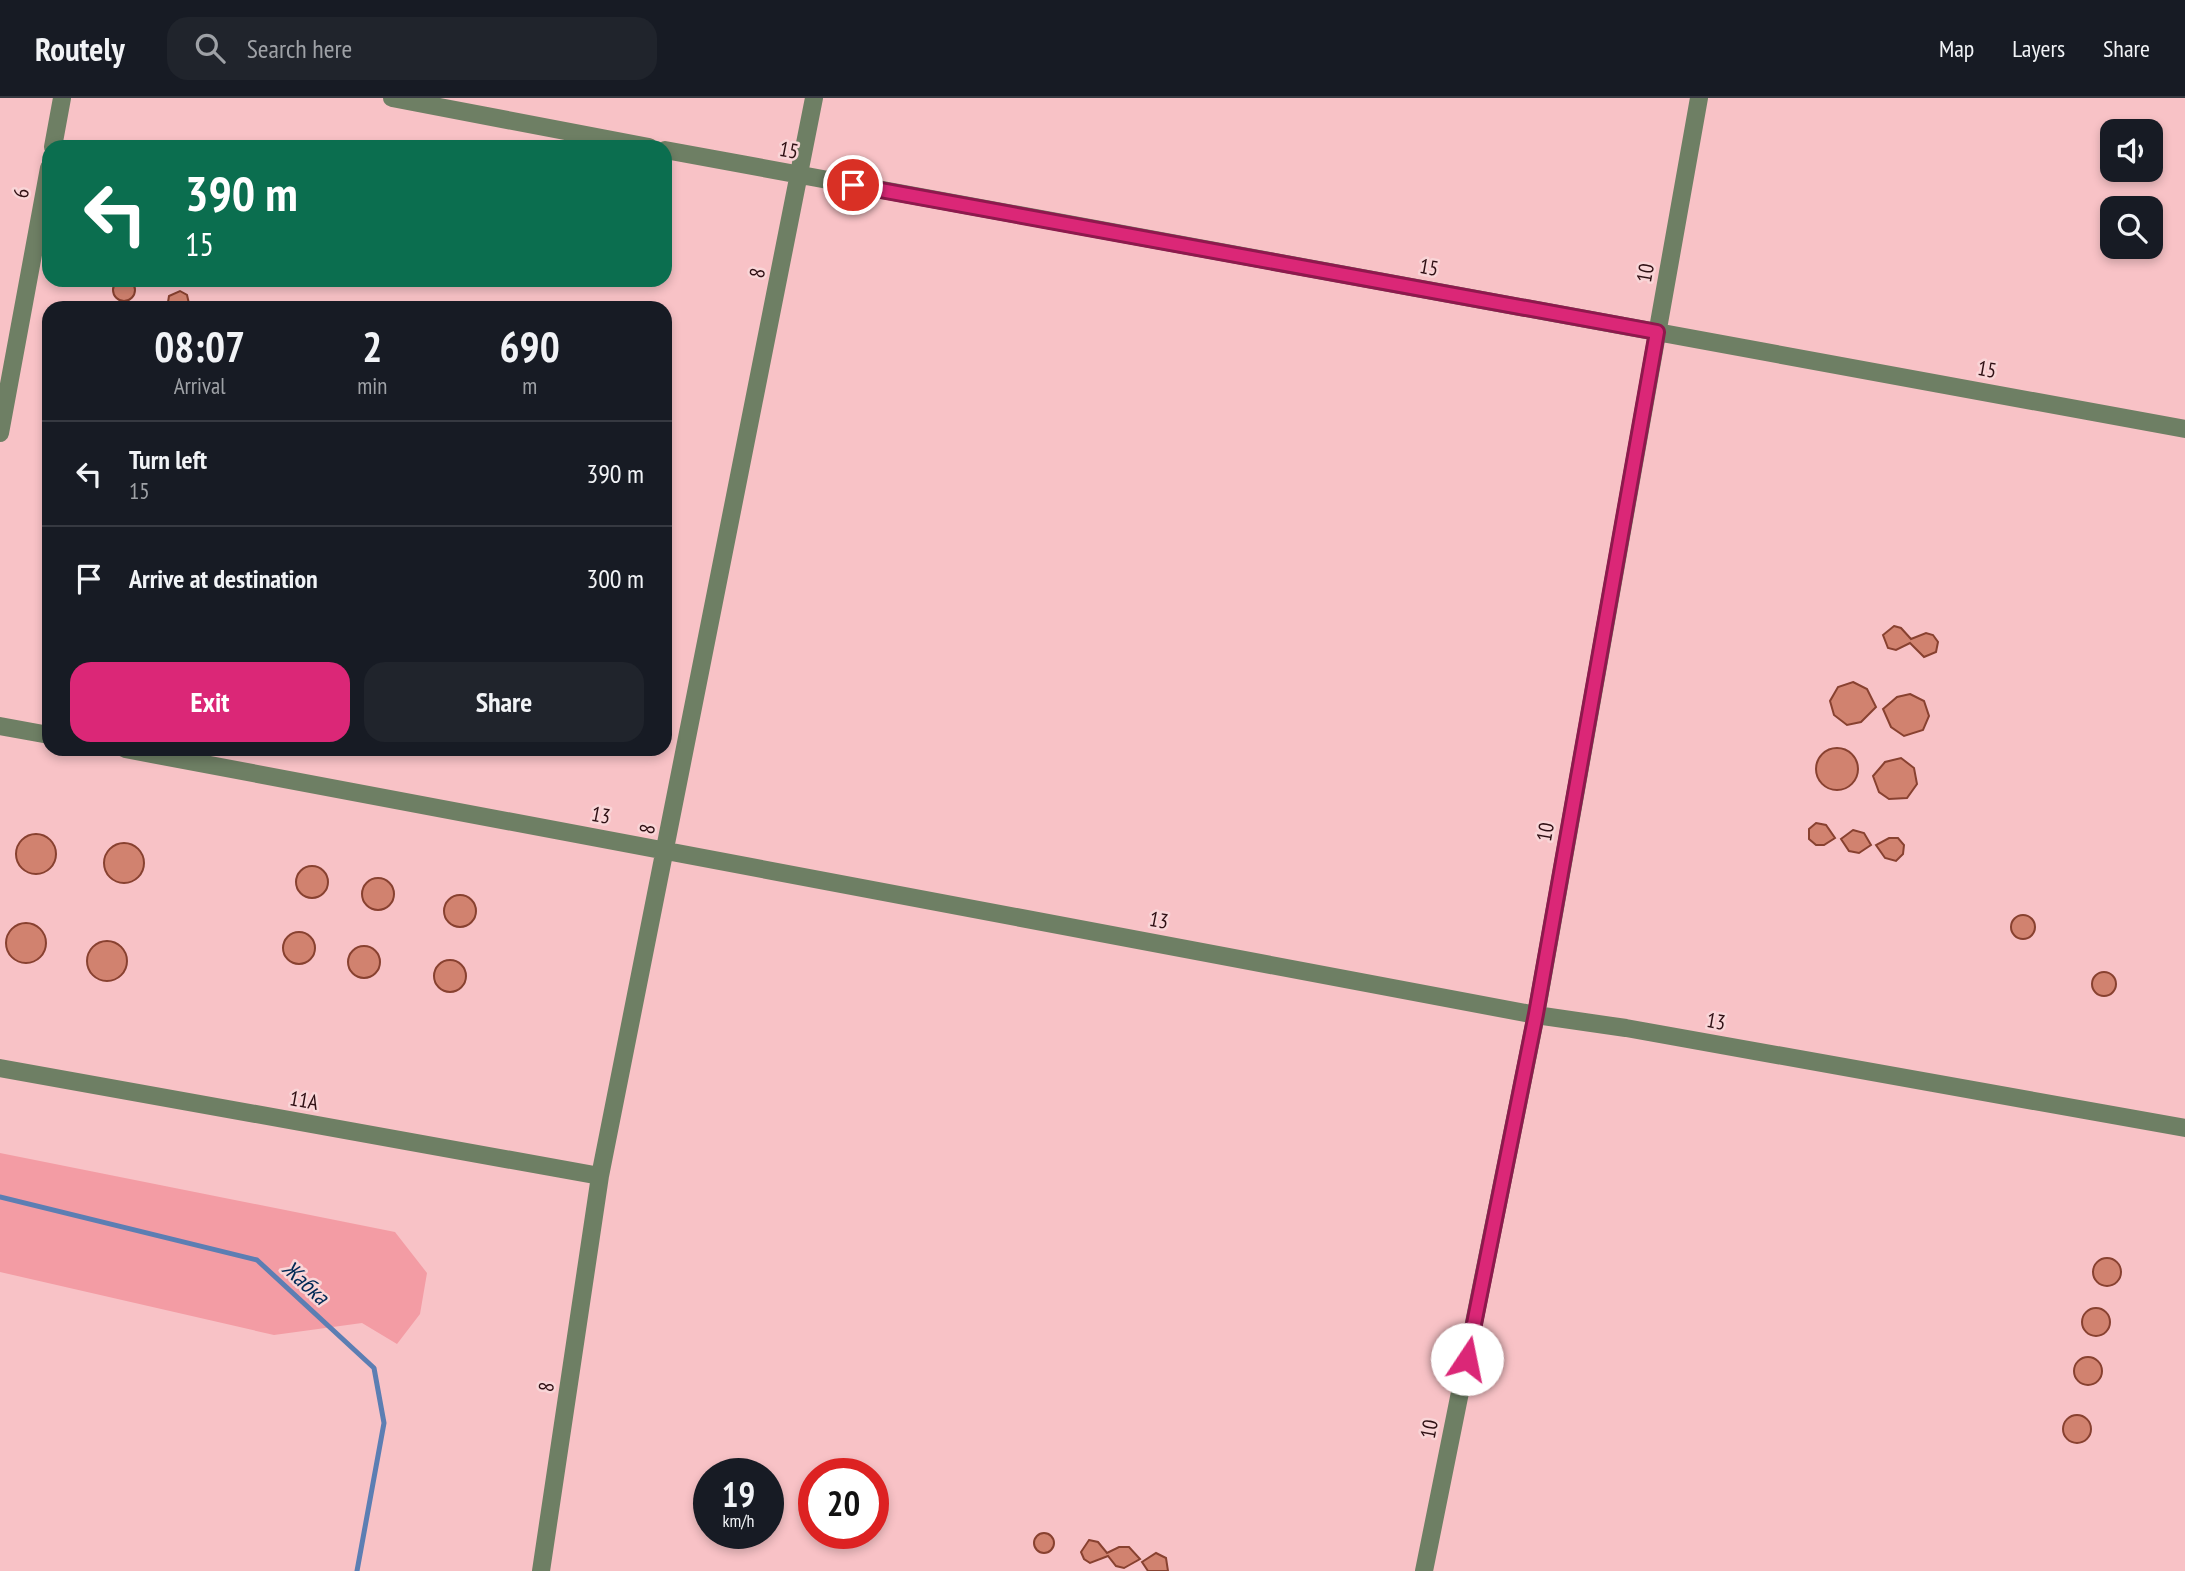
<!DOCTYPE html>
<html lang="en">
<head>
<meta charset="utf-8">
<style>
	body { margin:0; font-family:"PT Sans Narrow",sans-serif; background:#20242c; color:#f1f3f6; height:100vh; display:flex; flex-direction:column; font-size:26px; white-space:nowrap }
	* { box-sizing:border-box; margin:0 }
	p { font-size:23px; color:#9ea1a6 }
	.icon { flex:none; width:38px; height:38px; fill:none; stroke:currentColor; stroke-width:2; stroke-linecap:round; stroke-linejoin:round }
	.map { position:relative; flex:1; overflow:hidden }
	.side { position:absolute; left:42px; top:203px; width:630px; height:455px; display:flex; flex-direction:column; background:#171b24; border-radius:21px; box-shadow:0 4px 10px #0003 }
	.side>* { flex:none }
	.guide { position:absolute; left:42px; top:42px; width:630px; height:147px; border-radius:21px; box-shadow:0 4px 10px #0003; background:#0b6e4f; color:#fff; overflow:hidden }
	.fabs { position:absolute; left:2100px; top:21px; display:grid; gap:14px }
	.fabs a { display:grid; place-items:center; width:63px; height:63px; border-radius:14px; background:#171b24; box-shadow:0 4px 10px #0003; font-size:35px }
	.speed { position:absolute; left:693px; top:1360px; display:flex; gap:14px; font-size:35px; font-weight:700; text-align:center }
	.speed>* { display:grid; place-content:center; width:91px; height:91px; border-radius:50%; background:#171b24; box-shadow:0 4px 10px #0003; line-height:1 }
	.speed small { font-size:18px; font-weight:400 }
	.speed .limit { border:10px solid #d22; background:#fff; color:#111 }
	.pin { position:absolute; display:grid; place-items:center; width:60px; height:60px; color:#fff; margin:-30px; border:4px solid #fff; border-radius:50%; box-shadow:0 2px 7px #0007 }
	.me { position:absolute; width:77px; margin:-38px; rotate:11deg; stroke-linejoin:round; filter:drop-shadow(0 0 5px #0008) }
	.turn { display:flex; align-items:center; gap:24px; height:147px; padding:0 28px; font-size:32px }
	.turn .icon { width:91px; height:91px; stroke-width:2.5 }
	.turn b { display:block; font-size:49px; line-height:60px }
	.eta { display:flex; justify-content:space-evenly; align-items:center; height:119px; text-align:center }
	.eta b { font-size:42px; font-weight:600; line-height:49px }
	.primary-button { display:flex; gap:14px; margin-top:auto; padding:14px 28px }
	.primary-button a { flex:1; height:80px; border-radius:21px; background:#db2777; color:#fff; font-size:28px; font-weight:600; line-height:80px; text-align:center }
	.primary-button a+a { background:#20242c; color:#f1f3f6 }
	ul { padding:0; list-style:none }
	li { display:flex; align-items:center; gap:21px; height:105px; padding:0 28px; border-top:2px solid #363941 }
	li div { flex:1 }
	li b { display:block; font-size:26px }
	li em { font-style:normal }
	header { display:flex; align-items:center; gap:42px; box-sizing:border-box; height:98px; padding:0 35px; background:#171b24; border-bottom:2px solid #363941 }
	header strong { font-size:33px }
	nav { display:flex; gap:38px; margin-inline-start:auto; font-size:24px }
	.search { width:490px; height:63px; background:#20242c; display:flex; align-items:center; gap:18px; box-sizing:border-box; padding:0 24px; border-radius:21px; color:#9ea1a6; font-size:26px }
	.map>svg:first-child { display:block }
	.green { fill:#f39ca4 }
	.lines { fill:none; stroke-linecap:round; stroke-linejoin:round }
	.stream { stroke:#5c7eb3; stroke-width:5 }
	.building { fill:#d1826f; stroke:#884130; stroke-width:2 }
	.minor { stroke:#6e7f64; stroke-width:18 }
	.route-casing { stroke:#8e194d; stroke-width:18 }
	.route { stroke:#db2777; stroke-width:12 }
	.labels { text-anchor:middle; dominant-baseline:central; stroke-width:5; stroke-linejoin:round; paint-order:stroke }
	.street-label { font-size:21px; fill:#2f1014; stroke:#f9d5d7 }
	.water-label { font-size:23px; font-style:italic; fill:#002855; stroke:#f9d5d7 }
</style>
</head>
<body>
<header>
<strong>Routely</strong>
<div class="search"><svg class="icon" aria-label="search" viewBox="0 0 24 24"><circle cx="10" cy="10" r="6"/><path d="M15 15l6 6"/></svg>Search here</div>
<nav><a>Map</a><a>Layers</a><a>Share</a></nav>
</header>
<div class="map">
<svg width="2185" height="1473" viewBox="0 0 2185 1473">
	<rect width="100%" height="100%" fill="#f8c2c6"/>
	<path class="green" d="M0,1055l395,79 32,41 -7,41 -23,30 -35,-21 -88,12 -274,-63z"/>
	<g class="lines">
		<path class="stream" d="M0,1099l257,63 117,108 10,55 -27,148"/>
	</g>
	<path class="building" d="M113 192a11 11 0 1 1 22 0a11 11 0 1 1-22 0Z
		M180,193l7,4 3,13h-23l2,-12z
		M1894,528l7,2 10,11 15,-6 7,2 5,7 -2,10 -12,5 -14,-14 -14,7 -8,-2 -5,-13z
		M1853,584l14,7 9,18 -15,15 -14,3 -13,-10 -4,-14 8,-14z
		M1910,596l14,7 5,15 -6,14 -19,6 -13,-9 -8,-18 14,-12z
		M1816 671a21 21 0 1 1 42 0a21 21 0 1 1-42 0Z
		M1901,660l13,10 3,16 -10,14 -18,1 -10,-7 -6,-16 12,-14z
		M1816,725l10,2 9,13 -11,7h-8l-7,-6v-10z
		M1853,732l11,3 7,12 -12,8 -10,-2 -8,-12z
		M16 756a20 20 0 1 1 40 0a20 20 0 1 1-40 0Z
		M1889,740h9l6,7 -1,9 -7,7 -11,-3 -9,-13z
		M104 765a20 20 0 1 1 40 0a20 20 0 1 1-40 0Z
		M296 784a16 16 0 1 1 32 0a16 16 0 1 1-32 0Z
		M362 796a16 16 0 1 1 32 0a16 16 0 1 1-32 0Z
		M444 813a16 16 0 1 1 32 0a16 16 0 1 1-32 0Z
		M2011 829a12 12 0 1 1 24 0a12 12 0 1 1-24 0Z
		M6 845a20 20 0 1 1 40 0a20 20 0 1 1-40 0Z
		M283 850a16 16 0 1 1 32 0a16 16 0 1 1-32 0Z
		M87 863a20 20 0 1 1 40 0a20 20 0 1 1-40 0Z
		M348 864a16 16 0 1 1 32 0a16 16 0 1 1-32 0Z
		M434 878a16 16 0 1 1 32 0a16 16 0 1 1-32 0Z
		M2092 886a12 12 0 1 1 24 0a12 12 0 1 1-24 0Z
		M2093 1174a14 14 0 1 1 28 0a14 14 0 1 1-28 0Z
		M2082 1224a14 14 0 1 1 28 0a14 14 0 1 1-28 0Z
		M2074 1273a14 14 0 1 1 28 0a14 14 0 1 1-28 0Z
		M2063 1331a14 14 0 1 1 28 0a14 14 0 1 1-28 0Z
		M1034 1445a10 10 0 1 1 20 0a10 10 0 1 1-20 0Z
		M1089,1442l9,2 9,11 12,-6h10l11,12 -16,9 -8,-2 -8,-10 -18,7 -6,-4 -3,-7z
		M1156,1455l10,5 2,13h-20l-6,-9z"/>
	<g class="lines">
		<path class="minor" d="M392,0l257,49
			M53,49l9,-49
			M665,52l1520,279
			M0,335l49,-265
			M0,628l49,9
			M125,651l1411,266 90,13 559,100
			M0,970l600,108
			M541,1473l59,-395 214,-1078
			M1424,1473l112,-556 163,-917"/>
	</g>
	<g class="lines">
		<defs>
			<path id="route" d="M853,87l804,147 -121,682 -69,345"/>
		</defs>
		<use href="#route" class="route-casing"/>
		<use href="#route" class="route"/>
	</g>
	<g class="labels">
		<g class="street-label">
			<text transform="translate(789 52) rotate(11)">15</text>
			<text transform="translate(21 95) rotate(-80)">6</text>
			<text transform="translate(1429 169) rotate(10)">15</text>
			<text transform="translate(757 175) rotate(-79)">8</text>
			<text transform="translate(1645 175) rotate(-80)">10</text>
			<text transform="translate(1987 271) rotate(10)">15</text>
			<text transform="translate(601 717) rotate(11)">13</text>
			<text transform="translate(647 731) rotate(-79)">8</text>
			<text transform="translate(1545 734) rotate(-80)">10</text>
			<text transform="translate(1159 822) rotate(11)">13</text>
			<text transform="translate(1716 923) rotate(10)">13</text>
			<text transform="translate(304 1002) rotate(10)">11A</text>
			<text transform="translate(546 1289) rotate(-81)">8</text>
			<text transform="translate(1429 1331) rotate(-79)">10</text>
		</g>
		<g class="water-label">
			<text transform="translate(306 1184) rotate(42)">Жабка</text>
		</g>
	</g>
</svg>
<div class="fabs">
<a><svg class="icon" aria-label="sound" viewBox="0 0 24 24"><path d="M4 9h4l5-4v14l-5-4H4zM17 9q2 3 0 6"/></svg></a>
<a><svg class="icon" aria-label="search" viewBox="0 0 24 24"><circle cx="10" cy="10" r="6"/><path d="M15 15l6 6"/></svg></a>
</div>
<div class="speed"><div>19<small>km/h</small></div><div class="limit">20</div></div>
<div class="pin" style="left:853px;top:87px;background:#d93025"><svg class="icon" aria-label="arrive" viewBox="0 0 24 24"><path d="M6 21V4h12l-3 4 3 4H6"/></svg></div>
<svg class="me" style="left:1467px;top:1261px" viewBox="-20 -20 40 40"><circle r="19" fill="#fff"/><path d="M0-13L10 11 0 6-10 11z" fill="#db2777"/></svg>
<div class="guide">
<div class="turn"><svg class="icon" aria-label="left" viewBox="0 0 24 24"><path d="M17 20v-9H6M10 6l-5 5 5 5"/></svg><div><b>390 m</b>15</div></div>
</div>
<section class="side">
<div class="eta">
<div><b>08:07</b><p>Arrival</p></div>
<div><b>2</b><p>min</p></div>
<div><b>690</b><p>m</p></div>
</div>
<ul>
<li><svg class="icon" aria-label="left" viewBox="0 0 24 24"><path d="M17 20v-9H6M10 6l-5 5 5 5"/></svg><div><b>Turn left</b><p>15</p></div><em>390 m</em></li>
<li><svg class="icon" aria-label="arrive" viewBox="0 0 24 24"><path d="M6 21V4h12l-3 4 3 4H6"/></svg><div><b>Arrive at destination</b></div><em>300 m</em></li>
</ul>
<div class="primary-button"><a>Exit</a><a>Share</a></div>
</section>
</div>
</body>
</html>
